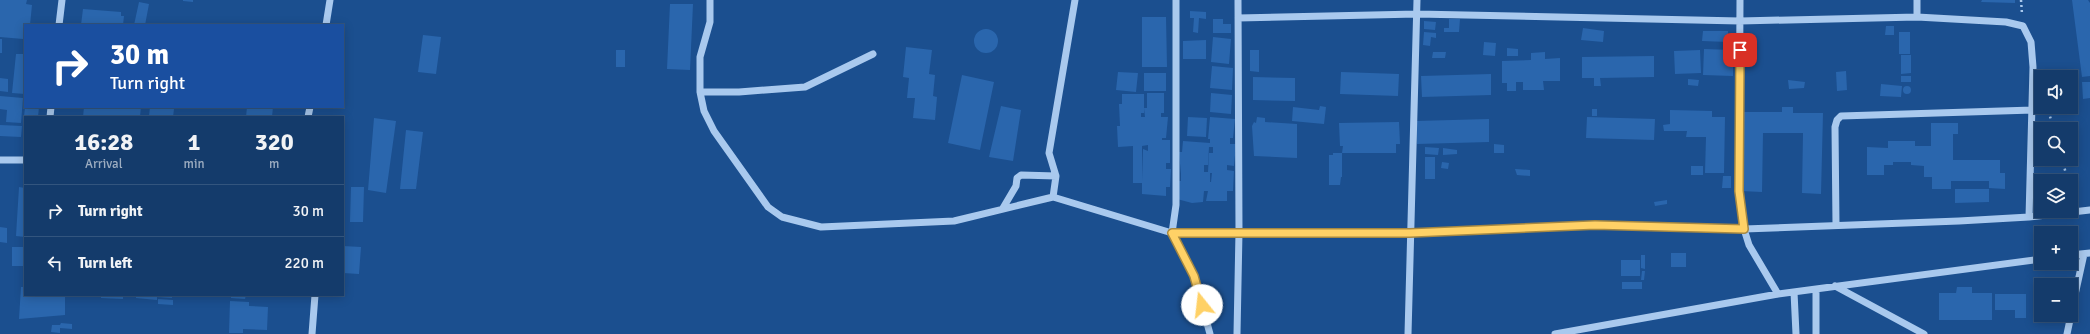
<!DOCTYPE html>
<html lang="en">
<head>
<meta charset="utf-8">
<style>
	body { margin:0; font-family:Signika,sans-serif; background:#1d4271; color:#f1f3f6; height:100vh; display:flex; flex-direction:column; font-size:15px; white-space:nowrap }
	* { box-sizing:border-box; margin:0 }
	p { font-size:13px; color:#9dadc1 }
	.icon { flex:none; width:22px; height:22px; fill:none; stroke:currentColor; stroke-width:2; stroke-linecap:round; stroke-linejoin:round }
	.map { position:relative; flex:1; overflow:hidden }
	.details { position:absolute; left:24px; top:116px; width:320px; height:180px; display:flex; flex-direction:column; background:#143b6b; border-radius:0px; box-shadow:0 2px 10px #0003,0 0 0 1px #33557e }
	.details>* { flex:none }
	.guide { position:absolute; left:24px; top:24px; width:320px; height:84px; border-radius:0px; box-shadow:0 2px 10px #0003,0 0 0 1px #33557e; background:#1a4fa0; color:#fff; overflow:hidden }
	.tools { position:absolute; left:2034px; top:70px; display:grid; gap:8px }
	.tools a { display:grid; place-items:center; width:44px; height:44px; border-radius:0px; background:#143b6b; box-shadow:0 2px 10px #0003,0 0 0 1px #33557e; font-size:20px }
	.pin { position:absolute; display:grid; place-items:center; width:34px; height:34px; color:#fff; margin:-17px; border-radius:8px; box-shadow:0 2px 6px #0006 }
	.me { position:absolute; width:44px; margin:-22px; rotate:344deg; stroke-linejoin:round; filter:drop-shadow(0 0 3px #0008) }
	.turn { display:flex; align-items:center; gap:14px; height:84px; padding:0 20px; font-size:18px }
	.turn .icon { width:52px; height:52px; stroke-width:2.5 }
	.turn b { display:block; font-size:28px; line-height:34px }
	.eta { display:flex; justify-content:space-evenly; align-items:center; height:68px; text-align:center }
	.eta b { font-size:24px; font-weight:800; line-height:28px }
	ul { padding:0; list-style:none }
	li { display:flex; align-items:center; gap:12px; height:52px; padding:0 20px; border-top:1px solid #33557e }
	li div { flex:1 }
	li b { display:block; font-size:15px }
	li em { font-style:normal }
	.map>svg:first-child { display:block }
	.building { fill:#2a66ad; fill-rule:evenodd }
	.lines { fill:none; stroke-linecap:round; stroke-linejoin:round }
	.path { stroke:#a9c9ee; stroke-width:2.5; stroke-dasharray:2 3; stroke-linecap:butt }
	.minor { stroke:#a9c9ee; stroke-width:7 }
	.route-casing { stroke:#a68842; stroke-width:10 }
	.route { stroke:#ffd166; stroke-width:7 }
</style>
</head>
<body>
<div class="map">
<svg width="2090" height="334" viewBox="0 0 2090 334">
	<rect width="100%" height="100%" fill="#1b4f8f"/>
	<path class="building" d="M0,0h27l-1,4 6,1 -2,20h-5l-2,14 -23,-2z
		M183,0h10v2l-10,-1z
		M1982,0h33v3l-34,-1z
		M2072,0h16l2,3v73l-8,1z
		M139,2l10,2 -4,21h-11z
		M670,4h23l-3,66 -23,-1z
		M83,9l38,3v4h3l-1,9h-42z
		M1190,11l16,1v7l-7,-1 -1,15 -5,-1 1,-14h-4z
		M1142,17h24l1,50h-25z
		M1213,19h10v5h8v9h-18z
		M1449,19h11l-1,13h-15v-4h5z
		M1424,21l12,1 -1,8 -11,-1z
		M1886,26h8v9h-9z
		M1583,28l21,3 -1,11 -22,-2z
		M974 41a12 12 0 1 1 24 0a12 12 0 1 1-24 0Z
		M1703,31h25v11l-26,-1z
		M1424,32l12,1v5l-5,-1 -1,9 -7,-1z
		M1899,32h11v22h-11z
		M423,35l18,2 -5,37 -18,-2z
		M1213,37l18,2 -2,25 -18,-2z
		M0,39h2v14h-2z
		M1206,40v19h-23v-18z
		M1484,42l12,1 -1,13 -12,-1z
		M906,47l26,3 -3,24 6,1 -2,21 4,1 -2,23 -22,-2 2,-20h-8l2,-20 -6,-1z
		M1507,48l11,1v7h-11z
		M1704,49l29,1v26l-30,-1z
		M616,50h9v17h-9z
		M1250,50h9v22l-9,-1z
		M1700,50l1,23 -26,1 -1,-23z
		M1433,52h13l-1,6h-13z
		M1545,52v7l15,-1v23h-17l1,9h-21v-8h-7v9h-9v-8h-5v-22l29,-1v-7z
		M16,54h9v40l-13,-1z
		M1901,55h10v18l-10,1z
		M1654,56v21l-54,1 1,8h-7v-8h-12v-21z
		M1212,66l21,2 -1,22 -22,-2z
		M1846,71l1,19 -10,1 -1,-19z
		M1118,72l20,1 -2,19 -20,-2z
		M1341,72l58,2 -1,22 -58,-2z
		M1144,73h22v18h-22z
		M1491,74v21l-69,2 -1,-21z
		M962,75l32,7 -14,68 -32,-7z
		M1901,76h10v6h-10z
		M1253,77l42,1v23l-42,-1z
		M0,78l8,1v13l-8,-1z
		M1688,79l11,1 -1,6 -10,-1z
		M1788,80l17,2 -1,6 -15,1z
		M2082,82h8v16l-7,1z
		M1881,84l21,2 -1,11 -21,-1z
		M1903 90a4 4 0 1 1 8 0a4 4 0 1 1-8 0Z
		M1147,93h17v20h-3v4h7l-2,21h-4v2h8v23h-4v6h5l-1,18h-4v9l-24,-2v-11h-9v-37l-15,1 -1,-21h3l-1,-22h3v-10h22v19h-3v4h4l-1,-9h3zM1148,145v6l-5,-2 -1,32v-35z
		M1211,93l21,2 -1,19 -21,-2z
		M0,96l23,2 -2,25 -15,-1 1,-12 -7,-1z
		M1001,106l20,4 -8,51 -24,-4z
		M1320,106l6,1 -2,17 -32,-3 1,-14 26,3z
		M25,107h14l-1,10h-14z
		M84,107h57l-1,10h-57z
		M150,107h20v2h4l-1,8 -24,-1z
		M247,107h26l-1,10h-26z
		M1782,107h11v6h30l-2,81 -19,-1 1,-60h-40l-1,59 -21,-1 1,-79h40z
		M1592,109h5v7h-5z
		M1670,110l42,1v6h13l-1,56h-19l1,-36h-20l1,-6h-23l-1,-6 7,-1z
		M1188,117l19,1 -1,19 -19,-1z
		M1210,117l25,2 -2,19h-3v6h6l-2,22 -7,-1v5l7,1 -1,20h-6v10h-21l2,-10h-4l-1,11 -11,1 -15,-4v-18h4v-7l-2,-22h3l1,-11 27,2v-4h-2zM1209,147h4v6h-4l-1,19h-4v-7h4zM1210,173h2l-1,9h-1z
		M1257,117l8,1v4l32,2v34l-43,-2 -2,-30 2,-4 2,1z
		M1587,117l68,2 -1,21 -68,-2z
		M374,118l22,3 -10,72 -18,-3z
		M1489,119v23l-72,2 -1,-23z
		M1399,122l1,22h-4v9h-54l1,-7h-3l-1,-23z
		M1931,123h27v11h-5v26h47v13h5v16l-16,-1v-7h-38v8h-19v-12h-8v-11l-13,-1v-3h-18v3h-9v10h-17v-28l21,1v-7h27v5h16z
		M0,125l22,1 -1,11 -21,-1z
		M406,130l17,2 -7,57h-16z
		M1494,144l10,1v8h-10z
		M1425,147l14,1 -1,7 -13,-1z
		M1443,148l14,2v4l-14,1z
		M1333,153h9v24h-1l-1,8h-11v-30h4z
		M1425,157h10v22h-10z
		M1442,162l7,1 -1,6 -7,-1z
		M1691,166h12v9h-12z
		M1515,169l15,1v6l-13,-1z
		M1723,176h8v12h-9z
		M19,187l6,1v49l-9,-1z
		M351,187h13l-1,35h-13z
		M1955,189h34v13l-34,1z
		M1667,200v4l-12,2 -1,-4z
		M0,227l7,1v15l-7,-1z
		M343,246l18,1 -2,27 -16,-1z
		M12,247h13v19h-13z
		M1671,253h15v14h-15z
		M1641,255h4v14l-4,-1z
		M1621,260h19v16h-19z
		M1642,271h3l-1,9h-3z
		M1622,282h20v7h-20z
		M21,287h4v8h40v20l-46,4z
		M1957,287h15v6h20v27h-53v-27h17z
		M1995,294h31v24h-11v-8h-20z
		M101,295h22v4l-22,-1z
		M136,295h36v3l-15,-1v3l-21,-2z
		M231,295h15l-1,4 -14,-1z
		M158,299l15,1v5l-15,-1z
		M230,301l19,1v4l19,1 -1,23 -24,-1v4h-14z
		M61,323l11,1v5l-12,-1v5l-9,-1 1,-7h8z"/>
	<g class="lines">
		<path class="path" d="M2021,0l1,14
			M2047,107l7,22
			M2062,159l6,22
			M2071,189l5,10"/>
		<path class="minor" d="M710,0v22l-10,35v35l4,19 10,20 54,76 14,10 39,10 133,-6 99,-24 119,36 22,43 16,58
			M1176,0v205l-4,28h238l185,-8 149,4 215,-8 70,-4 61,-7
			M1740,0l-1,191 5,38 5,16 29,49
			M1917,0v17
			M1238,18l179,-4 323,7 177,-4 89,5 17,4 8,16 2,25 -4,150
			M59,25l3,-25
			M326,25l4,-25
			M700,92h39l66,-5 68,-33
			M50,117l1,-10
			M308,117l2,-10
			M0,160h25
			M1053,197l3,-21 -7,-23 26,-153
			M1003,208l13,-22 1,-8 4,-3 35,1
			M1836,225l-1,-98 2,-7 4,-4 192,-6
			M2071,255l19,-2
			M1835,286l89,48
			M1816,289v45
			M1794,292l2,42
			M2071,313l13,-59
			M312,334l3,-39
			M1237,334l2,-102 -1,-232
			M1408,334l9,-334
			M1555,334l223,-40 263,-35
			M2067,334l4,-19"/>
	</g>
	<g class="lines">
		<defs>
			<path id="route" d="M1202,305l-8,-29 -22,-43h238l185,-8 149,4 -5,-38 1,-141"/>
		</defs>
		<use href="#route" class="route-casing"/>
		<use href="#route" class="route"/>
	</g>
</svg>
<div class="tools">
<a><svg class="icon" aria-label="sound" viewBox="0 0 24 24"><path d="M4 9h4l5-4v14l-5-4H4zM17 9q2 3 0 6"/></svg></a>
<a><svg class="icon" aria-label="search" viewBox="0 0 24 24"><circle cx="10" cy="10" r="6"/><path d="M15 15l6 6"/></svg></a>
<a><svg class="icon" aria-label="layers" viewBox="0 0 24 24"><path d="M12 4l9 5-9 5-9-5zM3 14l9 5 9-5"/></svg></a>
<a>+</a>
<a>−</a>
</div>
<div class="pin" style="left:1740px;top:50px;background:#d93025"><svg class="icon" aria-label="arrive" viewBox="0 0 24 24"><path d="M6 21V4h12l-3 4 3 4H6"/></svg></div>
<svg class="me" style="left:1202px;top:305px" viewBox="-20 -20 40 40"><circle r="19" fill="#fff"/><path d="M0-13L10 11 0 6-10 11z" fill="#ffd166"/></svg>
<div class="guide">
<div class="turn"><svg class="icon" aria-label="right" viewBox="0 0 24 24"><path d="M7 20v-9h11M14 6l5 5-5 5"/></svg><div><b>30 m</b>Turn right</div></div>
</div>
<section class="details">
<div class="eta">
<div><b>16:28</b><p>Arrival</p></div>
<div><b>1</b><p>min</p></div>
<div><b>320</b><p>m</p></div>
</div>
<ul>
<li><svg class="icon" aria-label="right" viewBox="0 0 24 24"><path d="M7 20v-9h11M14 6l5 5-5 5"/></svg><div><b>Turn right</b></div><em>30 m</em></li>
<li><svg class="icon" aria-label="left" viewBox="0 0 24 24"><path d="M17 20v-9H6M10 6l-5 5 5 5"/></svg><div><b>Turn left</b></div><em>220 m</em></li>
</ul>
</section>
</div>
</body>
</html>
